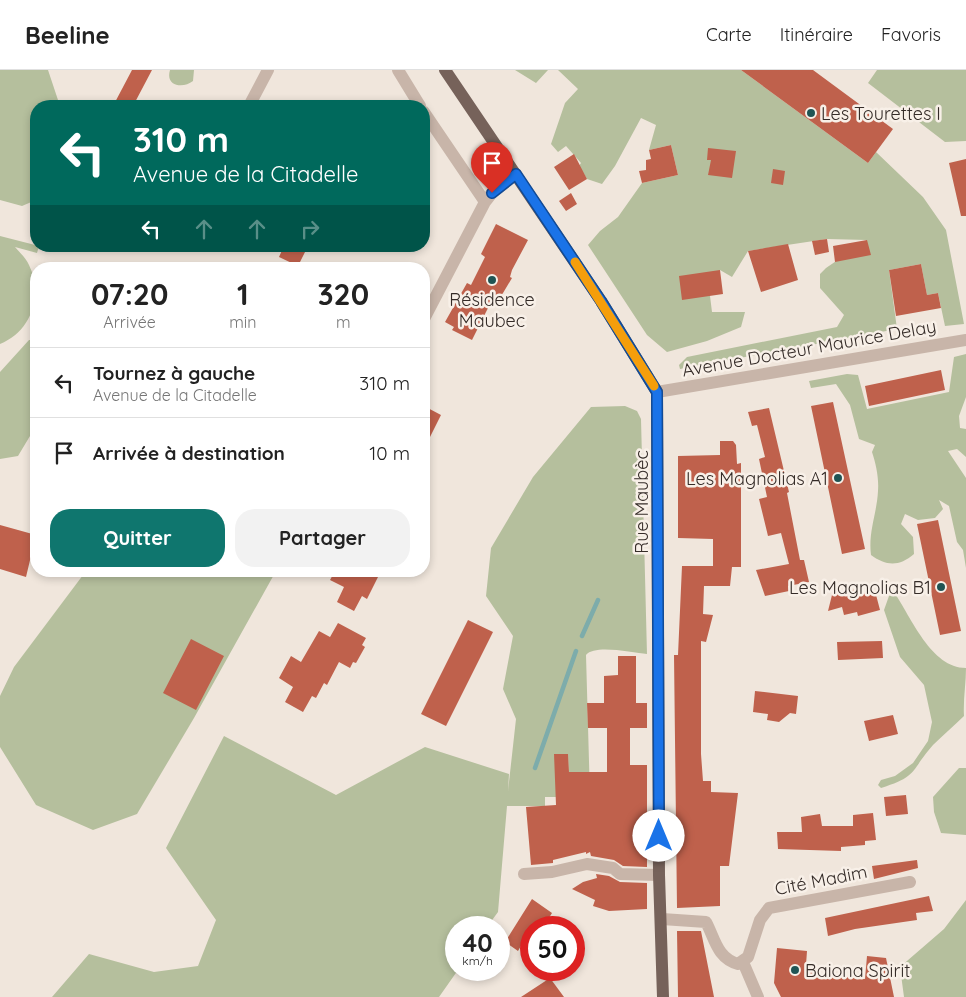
<!DOCTYPE html>
<html lang="fr">
<head>
<meta charset="utf-8">
<style>
	body { margin:0; font-family:Quicksand,sans-serif; background:#f2f2f2; color:#222; height:100vh; display:flex; flex-direction:column; font-size:19px; white-space:nowrap }
	* { box-sizing:border-box; margin:0 }
	p { font-size:16px; color:#767676 }
	.icon { flex:none; width:28px; height:28px; fill:none; stroke:currentColor; stroke-width:2; stroke-linecap:round; stroke-linejoin:round }
	.map { position:relative; flex:1; overflow:hidden }
	.side { position:absolute; left:30px; top:192px; width:400px; height:315px; display:flex; flex-direction:column; background:#fff; border-radius:20px; box-shadow:0 2px 8px #0003 }
	.side>* { flex:none }
	.top-card { position:absolute; left:30px; top:30px; width:400px; height:152px; border-radius:20px; box-shadow:0 2px 8px #0003; background:#00695c; color:#fff; overflow:hidden }
	.speed { position:absolute; left:445px; top:846px; display:flex; gap:10px; font-size:25px; font-weight:700; text-align:center }
	.speed>* { display:grid; place-content:center; width:65px; height:65px; border-radius:50%; background:#fff; box-shadow:0 2px 8px #0003; line-height:1 }
	.speed small { font-size:12px; font-weight:400 }
	.speed .limit { border:8px solid #d22; background:#fff; color:#111 }
	.pin { position:absolute; display:grid; place-items:center; width:42px; height:42px; color:#fff; margin:-51px -21px; border-radius:50% 50% 50% 0; rotate:-45deg; box-shadow:0 0 5px #0007 }
	.pin .icon { rotate:45deg }
	.me { position:absolute; width:55px; margin:-28px; rotate:0deg; stroke-linejoin:round; filter:drop-shadow(0 0 4px #0008) }
	.turn { display:flex; align-items:center; gap:18px; height:105px; padding:0 20px; font-size:22px }
	.turn .icon { width:65px; height:65px; stroke-width:2.5 }
	.turn b { display:block; font-size:35px; line-height:42px }
	.lanes { display:flex; align-items:center; height:48px; padding:0 20px; background:#0003; justify-content:center; gap:25px; direction:ltr }
	.lanes .off { opacity:.35 }
	.eta { display:flex; justify-content:space-evenly; align-items:center; height:85px; text-align:center }
	.eta b { font-size:30px; font-weight:700; line-height:35px }
	.primary-button { display:flex; gap:10px; margin-top:auto; padding:10px 20px }
	.primary-button a { flex:1; height:58px; border-radius:20px; background:#0f766e; color:#fff; font-size:20px; font-weight:700; line-height:58px; text-align:center }
	.primary-button a+a { background:#f2f2f2; color:#222 }
	ul { padding:0; list-style:none }
	li { display:flex; align-items:center; gap:15px; height:70px; padding:0 20px; border-top:1px solid #e0e0e0 }
	li div { flex:1 }
	li b { display:block; font-size:19px }
	li em { font-style:normal }
	header { display:flex; align-items:center; gap:30px; box-sizing:border-box; height:70px; padding:0 25px; background:#fff; border-bottom:1px solid #e0e0e0 }
	header strong { font-size:24px }
	nav { display:flex; gap:28px; margin-inline-start:auto; font-size:18px }
	.map>svg:first-child { display:block }
	.green { fill:#b5bf9d; fill-rule:evenodd }
	.lines { fill:none; stroke-linecap:round; stroke-linejoin:round }
	.stream { stroke:#7dacab; stroke-width:4.5 }
	.building { fill:#bf614c }
	.minor { stroke:#c8b5a9; stroke-width:12 }
	.major { stroke:#76625a; stroke-width:12 }
	.route-casing { stroke:#114b97; stroke-width:12 }
	.route { stroke:#1a73e8; stroke-width:9 }
	.slow { stroke:#f59e0b; stroke-width:9 }
	.poi-dot { fill:#205454; stroke:#f8f0e8; stroke-width:2 }
	.labels { text-anchor:middle; dominant-baseline:central; stroke-width:5; stroke-linejoin:round; paint-order:stroke }
	.poi-label { font-size:18px; fill:#352c28; stroke:#f8f0e8; text-anchor:start }
	.street-label { font-size:18px; fill:#352c28; stroke:#f8f0e8 }
</style>
</head>
<body>
<header>
<strong>Beeline</strong>
<nav><a>Carte</a><a>Itinéraire</a><a>Favoris</a></nav>
</header>
<div class="map">
<svg width="966" height="927" viewBox="0 0 966 927">
	<rect width="100%" height="100%" fill="#f0e6dc"/>
	<path class="green" d="M0,0h48l12,36h-24v94l-14,6 -22,-6z
		M170,0h24l-1,11c-10,8 -28,5 -23,-11z
		M515,0h33l-12,13z
		M558,0h183l127,93 8,-11 47,45 23,33 18,94 -19,2 -7,-33 -11,2 -6,-31 -32,6 8,59 -217,40 -1,-4 8,-8 150,-30 7,-12 -24,-27v-14l6,-6 41,-28 -40,-1 -79,12 -16,26 -12,-7 -10,26 2,16h33l-4,15 -34,14 -40,11 -20,-17 -59,-90 12,-14 18,-14 24,-34 36,-8 -7,-30 -22,5 7,-25 -15,-7 -26,48 -13,18 -15,-5 -8,-13 2,-3 -15,-17 -8,6 -7,-8 14,-41 13,-14z
		M877,0h89v71l-21,1 -77,-59z
		M0,166l39,10 -2,7 -22,-6c5,6 11,11 14,18 15,30 2,67 -29,79z
		M29,270h7v86l-18,30 -18,3v-87z
		M966,284v43l-7,19 1,12 6,1v28l-9,-8 -9,2 18,27v90l-3,-18 -6,-8 -8,-36 -10,-6 4,9 -8,9 -17,2 -13,-6 -4,10 12,13 1,17c-15,13 -28,12 -43,1 -3,-23 6,-42 7,-64 1,-13 -2,-27 -6,-39l3,-7 -16,-6 -9,-34 -14,-21 -25,4 -2,-7 38,-7 11,1 9,34 82,-17 5,-35z
		M625,336l12,5 4,8 6,235c-14,-1 -52,-10 -61,1l4,142h-45v9h-38l-9,106 -11,15 -31,1v42h2l-19,27h-387l37,-43 65,18 44,-6 18,-46 -50,-72 58,-112 112,59 89,-48 84,27 -1,17 8,-72 -13,-30 10,-53 -27,-40 5,-48 42,-71 58,-70zM568,684l1,28 -15,-27z
		M86,501h190l-82,147 -57,96 -44,16 -57,-25 -36,-58v-51l14,-29z
		M894,522c17,25 37,76 72,76 0,16 -3,32 -2,48 -10,10 -21,19 -31,29 -23,26 -14,31 -52,43l-3,-3 3,-5 14,-4 18,-13 15,-22 4,-19 -8,-37 -24,-28 -16,-47 5,-14z
		M959,698h7v67l-25,-2 -7,-21 -1,-15z
		M966,830v97h-62l-4,-30 44,-38z"/>
	<g class="lines">
		<path class="stream" d="M582,566l16,-36
			M535,698l41,-117"/>
	</g>
	<path class="building" d="M132,0h20l-19,36h-20z
		M741,0h72l80,59 -25,34z
		M671,75l7,30 -36,8 -3,-12 7,-1v-10l5,-1 -2,-9z
		M708,78l28,3 -4,27 -24,-3 3,-15h-4z
		M574,84l13,25 -18,11 -15,-23z
		M966,89v57h-5l-12,-53z
		M773,99l12,2 -2,14 -12,-2z
		M571,123l6,11 -11,7 -7,-10z
		M496,154l32,16 -16,30 -2,7 2,1 -9,15 -5,7 -5,-2 -21,42 -20,-10 2,-3 -9,-5 22,-39 4,2 14,-28 -4,-3z
		M827,169l2,13 -14,3 -3,-14z
		M867,170l4,15 -36,7 -2,-16z
		M788,174l10,36 -37,12 -13,-41z
		M284,176h24l-10,20 -19,-9z
		M921,194l6,31 11,-2 3,15 -45,8 -7,-46z
		M720,200l3,24 -41,6 -3,-24z
		M941,300l4,20 -76,16 -4,-20z
		M833,332l32,147 -23,5 -31,-148z
		M424,336l17,9 -17,34z
		M769,338l20,84 -2,1 13,67h4l5,22 -21,4 1,5 -24,5 -9,-26 33,-6 -8,-31 -13,3 -9,-37 8,-2 -8,-38 6,-2 -8,-32 -5,1 -4,-14z
		M720,371h13l3,4 1,19 4,-1v104h-9l-2,19h-26l-1,28 10,1 -7,27 -5,-1v113l2,27h8v11l27,1 -9,73h-9v40l-43,2 -3,-253h4l4,-89h31v-27l-35,-1v-82l42,-1z
		M938,450l23,111 -21,4 -23,-111z
		M0,455l36,10 -10,42 -26,-8z
		M335,501h46l-14,28 -5,-3 -8,15 -17,-9 7,-15 -14,-7z
		M857,519l2,6 16,-4 5,19 -22,6 -1,-4 -13,3 -2,-8 -14,4 4,-16z
		M468,550l25,12 -47,94 -25,-12z
		M338,553l28,15 -4,7 3,2 -9,16 -3,-1 -3,6 -11,-6 -12,23 -3,-2 -8,15 -4,-2 -9,16 -18,-10 8,-15 -14,-9 12,-22 10,6 18,-31 11,6z
		M191,569l33,17 -28,54 -33,-17z
		M882,571l1,17 -45,2 -1,-18z
		M618,586h18v47h11v25h-17v37h17v102l-24,-1 -9,-6 -23,-4 -1,-4 -4,2v-2l-33,8v3l-22,2 -5,-58 30,-2 -2,-51h14l1,18h38v-44h-19l-1,-25h17v-27l14,-1z
		M755,621l43,5 -2,18 -6,-1 -11,9 -12,-2 1,-6 -15,-2z
		M893,645l5,19 -29,7 -5,-20z
		M906,725l2,19 -22,2 -2,-19z
		M873,743l3,27 -11,1v4l-24,2v4l-63,-2 -1,-17h25l-1,-15 19,-3 2,12h31v-11z
		M917,790l1,8 -44,11 -2,-13z
		M596,804l13,2 11,6 27,1v26l-38,2 -16,-5 2,-6 -23,-11 11,-7 14,-4z
		M929,826l4,15 -17,2 1,7 -62,9 -27,7 -3,-18z
		M532,829l20,14 -8,13 -7,-5 -6,7 -13,23 -13,-9z
		M677,861h24l13,66h-36z
		M777,878l30,3 -1,14 10,1 -1,8 50,5 2,-23 19,2 8,39h-113l-7,-14z
		M550,908l14,19h-43z"/>
	<g class="lines">
		<path class="minor" d="M398,0l22,36
			M249,36l19,-36
			M424,42l61,90
			M424,249l61,-117 7,-9 24,-19
			M657,322l309,-52
			M524,804l28,-2 35,-8 26,4 7,6 39,1
			M662,849l44,3c9,17 11,36 32,42l10,-7 12,-37 9,-12 141,-26
			M743,892l15,35"/>
		<path class="major" d="M445,0l156,231 56,91 2,483 4,122"/>
	</g>
	<g class="lines">
		<defs>
			<path id="route" d="M492,123l24,-19 85,127 56,91 2,444"/>
		</defs>
		<use href="#route" class="route-casing"/>
		<use href="#route" class="route"/>
		<path class="slow" d="M575,192l79,124"/>
	</g>
	<g class="poi-dot">
		<circle cx="811" cy="43" r="5"/>
		<circle cx="492" cy="210" r="5"/>
		<circle cx="838" cy="408" r="5"/>
		<circle cx="941" cy="517" r="5"/>
		<circle cx="795" cy="900" r="5"/>
	</g>
	<g class="labels">
		<g class="poi-label">
			<text x="821" y="43">Les Tourettes I</text>
			<text x="492" y="229" text-anchor="middle">Résidence<tspan x="492" dy="21">Maubec</tspan></text>
			<text x="828" y="408" text-anchor="end">Les Magnolias A1</text>
			<text x="931" y="517" text-anchor="end">Les Magnolias B1</text>
			<text x="805" y="900">Baiona Spirit</text>
		</g>
		<g class="street-label">
			<text transform="translate(809 278) rotate(-10)">Avenue Docteur Maurice Delay</text>
			<text transform="translate(641 432) rotate(-90)">Rue Maubèc</text>
			<text transform="translate(821 810) rotate(-11)">Cité Madim</text>
		</g>
	</g>
</svg>
<div class="speed"><div>40<small>km/h</small></div><div class="limit">50</div></div>
<div class="pin" style="left:492px;top:123px;background:#d93025"><svg class="icon" aria-label="arrive" viewBox="0 0 24 24"><path d="M6 21V4h12l-3 4 3 4H6"/></svg></div>
<svg class="me" style="left:659px;top:766px" viewBox="-20 -20 40 40"><circle r="19" fill="#fff"/><path d="M0-13L10 11 0 6-10 11z" fill="#1a73e8"/></svg>
<div class="top-card">
<div class="turn"><svg class="icon" aria-label="left" viewBox="0 0 24 24"><path d="M17 20v-9H6M10 6l-5 5 5 5"/></svg><div><b>310 m</b>Avenue de la Citadelle</div></div>
<div class="lanes"><svg class="icon" aria-label="left" viewBox="0 0 24 24"><path d="M17 20v-9H6M10 6l-5 5 5 5"/></svg><svg class="icon off" aria-label="ahead" viewBox="0 0 24 24"><path d="M12 20V5M6 11l6-6 6 6"/></svg><svg class="icon off" aria-label="ahead" viewBox="0 0 24 24"><path d="M12 20V5M6 11l6-6 6 6"/></svg><svg class="icon off" aria-label="right" viewBox="0 0 24 24"><path d="M7 20v-9h11M14 6l5 5-5 5"/></svg></div>
</div>
<section class="side">
<div class="eta">
<div><b>07:20</b><p>Arrivée</p></div>
<div><b>1</b><p>min</p></div>
<div><b>320</b><p>m</p></div>
</div>
<ul>
<li><svg class="icon" aria-label="left" viewBox="0 0 24 24"><path d="M17 20v-9H6M10 6l-5 5 5 5"/></svg><div><b>Tournez à gauche</b><p>Avenue de la Citadelle</p></div><em>310 m</em></li>
<li><svg class="icon" aria-label="arrive" viewBox="0 0 24 24"><path d="M6 21V4h12l-3 4 3 4H6"/></svg><div><b>Arrivée à destination</b></div><em>10 m</em></li>
</ul>
<div class="primary-button"><a>Quitter</a><a>Partager</a></div>
</section>
</div>
</body>
</html>
